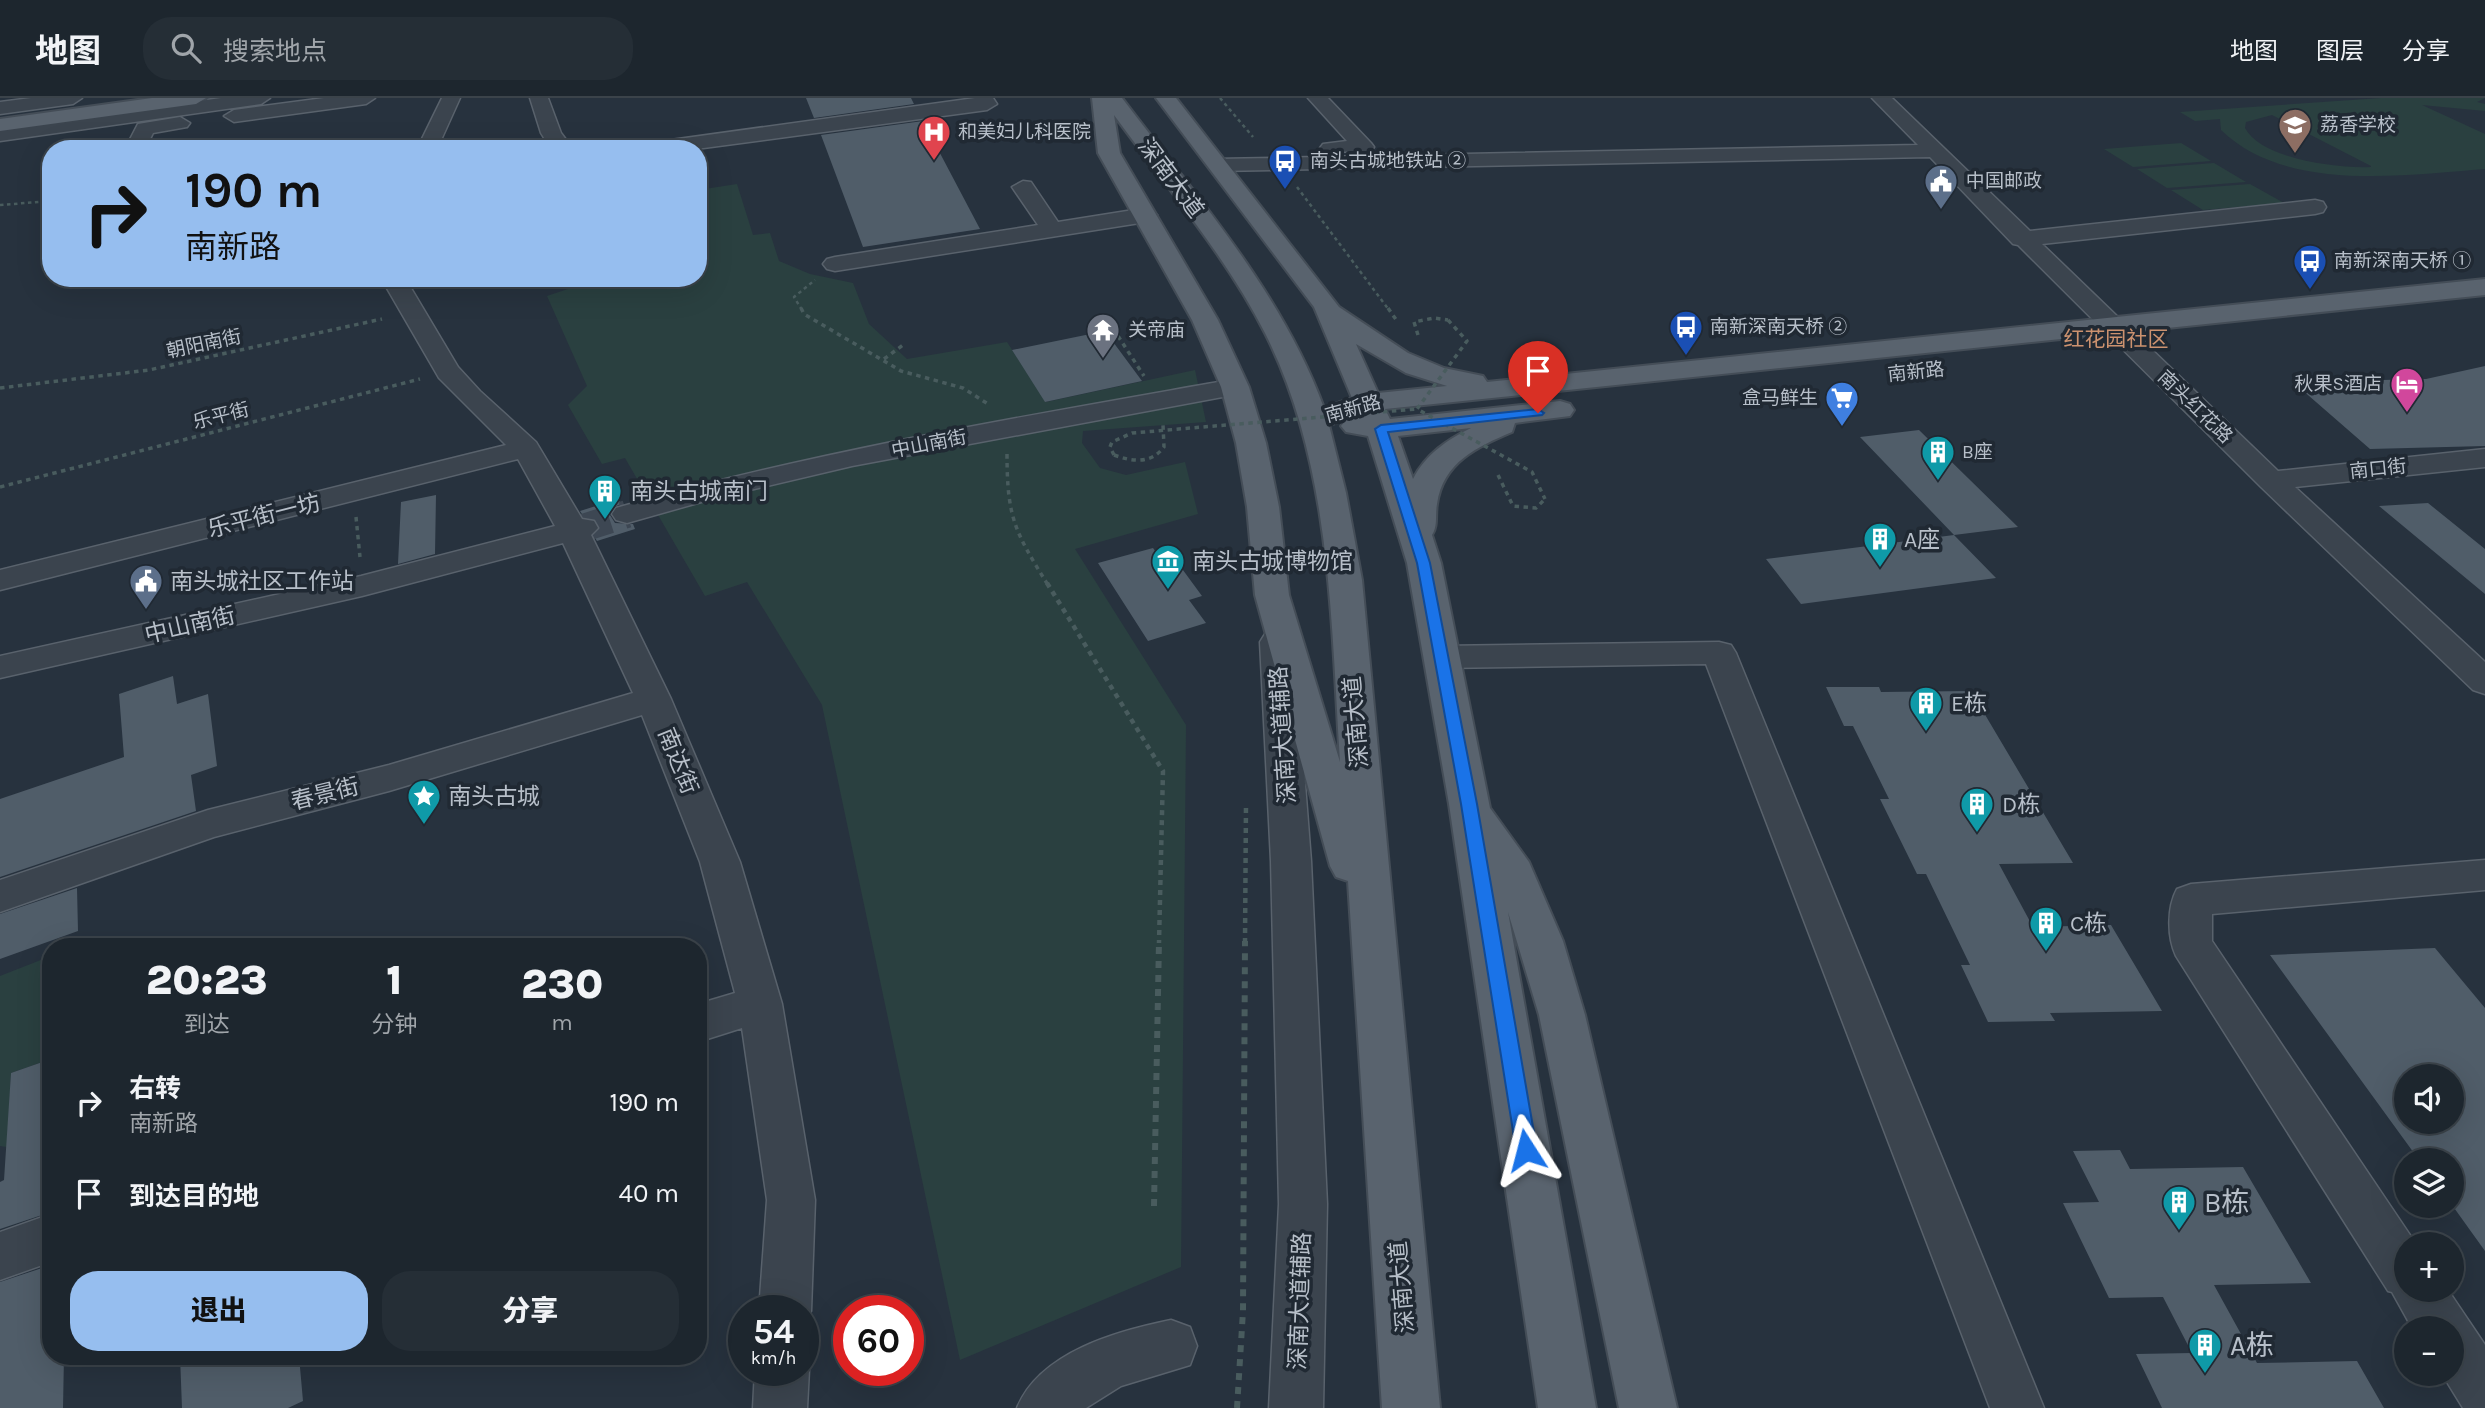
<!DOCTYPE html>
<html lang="zh">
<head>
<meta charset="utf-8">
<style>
	body { margin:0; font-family:Karla,"Noto Sans SC",sans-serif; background:#252e36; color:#f1f3f6; height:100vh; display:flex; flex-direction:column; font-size:26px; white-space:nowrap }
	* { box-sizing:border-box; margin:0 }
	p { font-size:23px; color:#a0a5aa }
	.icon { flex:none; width:38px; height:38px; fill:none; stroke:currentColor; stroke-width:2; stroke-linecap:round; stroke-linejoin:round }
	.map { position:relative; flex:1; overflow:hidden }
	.side { position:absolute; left:42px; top:840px; width:665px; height:427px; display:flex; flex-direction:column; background:#1d262e; border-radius:28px; box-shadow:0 7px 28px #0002,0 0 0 2px #3b434a }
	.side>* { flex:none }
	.banner { position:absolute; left:42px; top:42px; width:665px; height:147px; border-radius:28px; box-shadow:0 7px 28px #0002,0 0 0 2px #3b434a; background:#96beef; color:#111; overflow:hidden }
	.controls { position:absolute; left:2394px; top:966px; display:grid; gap:14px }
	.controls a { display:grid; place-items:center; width:70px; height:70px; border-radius:50%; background:#1d262e; box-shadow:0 7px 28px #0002,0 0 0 2px #3b434a; font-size:35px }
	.speed { position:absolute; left:728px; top:1197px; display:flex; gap:14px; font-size:35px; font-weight:700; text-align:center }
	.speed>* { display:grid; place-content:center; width:91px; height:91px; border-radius:50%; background:#1d262e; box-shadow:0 7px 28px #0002,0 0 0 2px #3b434a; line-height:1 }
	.speed small { font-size:18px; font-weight:400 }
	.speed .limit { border:10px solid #d22; background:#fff; color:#111 }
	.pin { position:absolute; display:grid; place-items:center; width:60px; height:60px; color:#fff; margin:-72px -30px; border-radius:50% 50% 50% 0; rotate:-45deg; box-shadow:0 0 7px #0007 }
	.pin .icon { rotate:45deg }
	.me { position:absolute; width:77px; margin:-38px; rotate:351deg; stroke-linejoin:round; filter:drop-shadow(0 0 5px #0008) }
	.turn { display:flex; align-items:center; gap:24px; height:147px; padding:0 28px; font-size:32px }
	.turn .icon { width:91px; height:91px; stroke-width:2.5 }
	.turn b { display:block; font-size:49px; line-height:60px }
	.eta { display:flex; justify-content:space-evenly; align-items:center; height:119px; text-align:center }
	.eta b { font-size:42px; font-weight:800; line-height:49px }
	.action { display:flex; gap:14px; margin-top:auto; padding:14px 28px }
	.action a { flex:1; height:80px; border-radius:28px; background:#96beef; color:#111; font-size:28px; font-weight:800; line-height:80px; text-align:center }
	.action a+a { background:#252e36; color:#f1f3f6 }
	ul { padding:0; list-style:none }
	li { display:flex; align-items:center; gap:21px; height:91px; padding:0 28px }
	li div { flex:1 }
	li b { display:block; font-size:26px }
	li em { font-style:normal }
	header { display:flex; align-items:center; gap:42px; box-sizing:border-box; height:98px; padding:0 35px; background:#1d262e; border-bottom:2px solid #3b434a }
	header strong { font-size:33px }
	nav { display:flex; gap:38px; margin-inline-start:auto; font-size:24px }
	.search { width:490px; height:63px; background:#252e36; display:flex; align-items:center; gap:18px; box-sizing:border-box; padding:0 24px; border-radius:28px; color:#a0a5aa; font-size:26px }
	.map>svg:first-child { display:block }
	.green { fill:#2a4040; fill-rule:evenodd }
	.building { fill:#505d69; fill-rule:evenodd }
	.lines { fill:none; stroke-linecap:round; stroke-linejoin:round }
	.minor-tunnel { stroke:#3d4753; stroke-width:28; stroke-dasharray:28 14; stroke-linecap:butt }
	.minor-casing { stroke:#59626c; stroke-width:3 }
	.major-casing { stroke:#444d57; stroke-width:4 }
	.path-far3 { stroke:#495c5e; stroke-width:2.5; stroke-dasharray:3.5 3.5; stroke-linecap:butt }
	.path-far2 { stroke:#495c5e; stroke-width:3.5; stroke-dasharray:4.5 4.5; stroke-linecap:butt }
	.path-far1 { stroke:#495c5e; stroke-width:4.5; stroke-dasharray:5 5; stroke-linecap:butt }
	.path { stroke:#495c5e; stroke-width:6; stroke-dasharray:7 7; stroke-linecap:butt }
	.minor { fill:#3b444e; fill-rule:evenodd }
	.major { fill:#59636e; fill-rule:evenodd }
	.path-bridge { stroke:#495c5e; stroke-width:3.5; stroke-dasharray:4.5 4.5; stroke-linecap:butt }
	.route { fill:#1a73e8; stroke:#114b97; stroke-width:2 }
	.labels { text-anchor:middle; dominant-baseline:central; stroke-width:7; stroke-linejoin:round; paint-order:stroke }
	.far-poi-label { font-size:19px; fill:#b7bfc9; stroke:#202933; text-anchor:start }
	.far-street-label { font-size:19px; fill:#b7bfc9; stroke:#202933 }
	.far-quarter-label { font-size:21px; fill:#cc926f; stroke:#202933 }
	.street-label { font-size:23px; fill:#b7bfc9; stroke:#202933 }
	.poi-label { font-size:23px; fill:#b7bfc9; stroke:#202933; text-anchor:start }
	.near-poi-label { font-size:28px; fill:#b7bfc9; stroke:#202933; text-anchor:start }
</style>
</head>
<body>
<header>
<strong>地图</strong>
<div class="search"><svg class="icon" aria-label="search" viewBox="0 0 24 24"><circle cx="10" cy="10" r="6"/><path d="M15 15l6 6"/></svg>搜索地点</div>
<nav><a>地图</a><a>图层</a><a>分享</a></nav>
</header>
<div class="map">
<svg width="2485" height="1310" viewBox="0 0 2485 1310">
	<rect width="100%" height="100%" fill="#27323e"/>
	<path class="green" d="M2381,0h104l-8,4 8,2v7l-63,-6 63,29v35c-81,6 -199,24 -264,-39l-1,-11 -25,2 -15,-9zM2272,17l99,51v1c-32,2 -110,-8 -126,-39l1,-6z
		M2181,45l30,18 -78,6 -29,-18z
		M2214,65l32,19 -79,6 -30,-19z
		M737,86l16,51 17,-2 9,28 31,13 43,9 16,41 38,35 100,-17 39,60 149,-32 11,52 -123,9 -1,12 18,25 26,7 59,-13 13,52 -123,35 111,176 -5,542 -221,93 -138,-655 -75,-123 -42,14 -80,-138 -23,6 -34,-59 19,-19 -40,-90 54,-18h97v-88z
		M2250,86l34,19 -81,7 -32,-20z
		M51,858v103l-40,14 -4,74 -7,-1v-170z"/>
	<path class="building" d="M806,0h105l3,6 -100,14z
		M923,23l57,108 -117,18 -42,-112z
		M1105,233l37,50 -97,21 -33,-52z
		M2485,268v80l-115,3 -77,-67 133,-3z
		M1919,332l99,97 -64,8 -94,-98z
		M436,397l-1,59 -37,10 3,-62z
		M618,401l3,5 -7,3 -4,8 5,8 18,1 2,5 -38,12 -3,-5 6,-9 -4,-7 -12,-3 -4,-6z
		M2428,405l57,46v45l-106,-88z
		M1954,437l42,43 -195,26 -35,-45z
		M1153,450l15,21 12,-3 22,30 -13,4 17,23 -58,18 -50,-78z
		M173,578l4,28 31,-10 9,72 -26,9 5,36 -196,66v-78l124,-42 -5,-63z
		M1826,589h53l2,5 90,-1 102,172 -74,1 34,63 78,-2 51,86 -112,2 5,8 -67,1 -27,-57h9l-44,-91h-9l-37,-75h9l-36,-73h-9z
		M77,790l1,43 -78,28v-45z
		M2435,850l50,60v243l-33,-46v-45h-33l-149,-205zM2406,978h46v46h-46z
		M51,961v153l-51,17v-47l4,-2 7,-107z
		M2120,1052l10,19 113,-2 68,116 -97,2 43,78 100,-2 27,47h-222l-26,-54 56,-1 -29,-56 -54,1 -46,-95 36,-1 -26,-51z
		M51,1167v91h13l-1,52h-63v-126z
		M180,1258h119l4,45 -15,7h-106z"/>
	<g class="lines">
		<path class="minor-tunnel" d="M583,430l44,-14"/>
		<defs>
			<path id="minor" d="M31,0h51l-9,6 -73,10v-12z
				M221,0h49l-9,6 -261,37v-12z
				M324,0h51l-9,6 -132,18 -10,-6 10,-6z
				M442,0h18l-23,51h-20z
				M530,0h18l13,35 12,16h-22l-10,-16z
				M975,0h18l4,6 -10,6 -291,39h-57l10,-6z
				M1308,0h20l43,45 3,4 -3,4 -48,1 -3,-4 3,-4 24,-3z
				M1872,0h20l138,133 285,-31 8,2 3,5 -3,5 -8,2 -273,30 236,227 207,-22v18l-190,20 190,175v32l-12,-4 -212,-203 -243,-242 -5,-1 -83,-87 -713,14 -10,-6 10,-6 701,-14z
				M180,19l10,6 -3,4 -34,6 -8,16h-20l13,-25z
				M1023,83l8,1 27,40 88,-14 11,7 -11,7 -311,49 -8,-2 -4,-5 4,-5 8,-2 203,-32 -26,-38z
				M381,180h24l53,89 22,24 56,51 46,77 12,2 4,7 -7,7 80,164 69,163 42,142 33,196 -4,111 -8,18v-18h-44l8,-111 -25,-172 -44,14v-38l37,-11 -35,-131 -58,-147 -253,76 -175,46 -214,75v-32l208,-70 181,-45 244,-72 -70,-150 -201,53 -362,82v-22l361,-80 194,-50 -37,-67 -518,131v-20l506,-125 -67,-67z
				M1235,281l9,2 4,6 -4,6 -392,73 -140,33 -85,24 -11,-3 -4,-6 4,-6c204,-58 411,-92 619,-129z
				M1277,533l12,3 5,8 17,219 16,343 -4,204h-54l10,-204 -8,-343 -11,-219 5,-8z
				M1719,544l12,3 5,8 308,755h-54l-284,-744 -265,4 -12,-3 -5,-8 5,-8 12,-3z
				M2485,762v30l-273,24v27l204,303h-10v46h42l37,55v63h-22l-21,-34h10v-46h-40l-20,-36 -4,-1 -212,-335c-9,-19 -9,-49 1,-67l14,-5z
				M51,1116v48l-51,18v-48z
				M1171,1222l19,7 7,19 -7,19 -69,21 -35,22h-69c23,-56 100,-77 154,-88z
				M803,1259l6,13 -2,38h-54l2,-38h48z"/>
			<path id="major" d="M152,0h54l-10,6 -196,27v-12z
				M1092,0h30c74,98 159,193 202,310l28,-10 -38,-91 -158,-209h20l163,209 69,46 36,15 39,8 4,6 998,-103v16l-1100,114 5,10 170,-18 10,3 4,6 -4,6 -55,7 -3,9c-35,15 -69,30 -75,72 -2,11 1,22 -5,31l9,28 49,245 39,54 34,79 22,74 92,393h-58l-80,-393 -31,-103 88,496h-58l-89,-604 -42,-241 -39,-127 -22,-4 -5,-6 5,-6 14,-2 -1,-3 -30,10 17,68 16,87 78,828h-58l-34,-527 -12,-4 -6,-11 -75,-271 -8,-88 -11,-64 -15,-56 -29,-67 -94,-167zM1114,17c51,70 112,141 151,218 66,130 66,286 75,429l-51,-167 -10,-88 -13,-64 -17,-56 -31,-67 -98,-167zM1356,246l50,29 41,13 -69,7zM1471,330c-24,12 -45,26 -58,51l-15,-43z"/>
		</defs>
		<use href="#minor" class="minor-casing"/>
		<use href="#major" class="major-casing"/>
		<path class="path-far3" d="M1220,0l33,39
			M1297,89l92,123
			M0,107l51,-4
			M802,212l-8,-13 21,-17"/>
		<path class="path-far2" d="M801,210l3,6 97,57 62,17 25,16
			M1388,210l9,13
			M1418,237l-4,-13 20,-4 14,2
			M1118,238l26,40
			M884,261l19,-14
			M0,290l149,-18 233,-51
			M1007,356c0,64 8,78 41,131
			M1114,357c19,7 37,9 50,-8l-1,-22
			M1498,377l15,31 23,2 9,-9
			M0,389l420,-108
			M356,419l4,40"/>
		<path class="path-far1" d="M1047,485l116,188 -4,172
			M1245,845l1,-140"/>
		<path class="path" d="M1154,1108l5,-265
			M1237,1310l6,-97 2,-370"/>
		<use href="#minor" class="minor"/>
		<use href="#major" class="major"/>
		<path class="path-bridge" d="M1448,222l19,21 -50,68 115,63 13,27
			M1114,357l-4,-8 2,-5 20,-9 285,-24"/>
	</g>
	<path class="route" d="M1538,311l6,4 -2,2 -154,17 42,131 47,241 60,346 -3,7 -8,2 -7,-2 -3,-7 -55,-346 -44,-241 -42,-134 6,-4z"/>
	<defs>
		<symbol id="school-pin" viewBox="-11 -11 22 30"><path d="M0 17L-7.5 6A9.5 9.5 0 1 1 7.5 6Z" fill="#8d6e63" stroke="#202933"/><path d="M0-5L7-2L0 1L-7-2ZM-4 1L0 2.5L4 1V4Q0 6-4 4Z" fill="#fff"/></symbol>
		<symbol id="hospital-pin" viewBox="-11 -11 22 30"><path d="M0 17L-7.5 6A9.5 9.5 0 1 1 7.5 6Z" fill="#e0444e" stroke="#202933"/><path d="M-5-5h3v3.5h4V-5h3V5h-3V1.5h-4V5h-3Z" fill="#fff"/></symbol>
		<symbol id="bus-pin" viewBox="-11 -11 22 30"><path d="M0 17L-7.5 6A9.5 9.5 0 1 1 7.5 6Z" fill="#1a4fb4" stroke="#202933"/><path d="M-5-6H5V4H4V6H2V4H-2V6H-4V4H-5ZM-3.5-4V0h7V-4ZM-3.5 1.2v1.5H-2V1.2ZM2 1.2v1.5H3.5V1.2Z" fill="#fff"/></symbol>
		<symbol id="civic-pin" viewBox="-11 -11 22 30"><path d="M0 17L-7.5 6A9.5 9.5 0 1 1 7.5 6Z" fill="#5c6f8a" stroke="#202933"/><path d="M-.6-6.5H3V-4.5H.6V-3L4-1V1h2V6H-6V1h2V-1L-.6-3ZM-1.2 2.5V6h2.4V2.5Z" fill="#fff"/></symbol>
		<symbol id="temple-pin" viewBox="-11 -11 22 30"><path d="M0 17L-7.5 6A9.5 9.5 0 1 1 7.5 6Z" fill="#6b7280" stroke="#202933"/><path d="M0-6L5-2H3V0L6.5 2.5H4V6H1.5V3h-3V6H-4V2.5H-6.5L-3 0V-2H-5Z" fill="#fff"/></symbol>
		<symbol id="hotel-pin" viewBox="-11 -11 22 30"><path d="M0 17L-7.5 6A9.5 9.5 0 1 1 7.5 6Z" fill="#d1479c" stroke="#202933"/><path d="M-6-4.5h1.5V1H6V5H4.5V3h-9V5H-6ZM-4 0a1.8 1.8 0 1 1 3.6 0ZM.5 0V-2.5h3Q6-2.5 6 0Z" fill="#fff"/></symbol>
		<symbol id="supermarket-pin" viewBox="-11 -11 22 30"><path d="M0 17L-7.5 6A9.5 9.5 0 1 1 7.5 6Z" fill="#3f7fe0" stroke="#202933"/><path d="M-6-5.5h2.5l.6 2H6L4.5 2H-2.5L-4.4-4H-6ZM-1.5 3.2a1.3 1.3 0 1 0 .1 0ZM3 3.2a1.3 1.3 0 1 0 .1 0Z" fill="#fff"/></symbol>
		<symbol id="building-pin" viewBox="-11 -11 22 30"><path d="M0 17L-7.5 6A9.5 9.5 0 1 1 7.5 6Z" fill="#0f9aa8" stroke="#202933"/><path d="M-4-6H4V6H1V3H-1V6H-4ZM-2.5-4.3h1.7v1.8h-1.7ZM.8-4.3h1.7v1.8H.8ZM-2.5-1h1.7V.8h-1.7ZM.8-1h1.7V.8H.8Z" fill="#fff"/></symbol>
		<symbol id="museum-pin" viewBox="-11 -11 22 30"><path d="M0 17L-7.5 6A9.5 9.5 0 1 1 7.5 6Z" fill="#0f9aa8" stroke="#202933"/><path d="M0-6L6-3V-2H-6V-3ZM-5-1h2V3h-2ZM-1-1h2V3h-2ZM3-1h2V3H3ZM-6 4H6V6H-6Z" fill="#fff"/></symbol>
		<symbol id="sight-pin" viewBox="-11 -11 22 30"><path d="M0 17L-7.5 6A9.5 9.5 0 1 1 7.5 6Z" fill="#0f9aa8" stroke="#202933"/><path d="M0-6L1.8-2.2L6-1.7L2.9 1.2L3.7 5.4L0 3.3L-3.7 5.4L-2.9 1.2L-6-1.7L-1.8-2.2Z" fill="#fff"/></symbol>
	</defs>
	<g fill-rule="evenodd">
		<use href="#school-pin" x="2276" y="8" width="38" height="52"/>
		<use href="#hospital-pin" x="915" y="15" width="38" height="52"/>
		<use href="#bus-pin" x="1266" y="44" width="38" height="52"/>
		<use href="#civic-pin" x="1922" y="64" width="38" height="52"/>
		<use href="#bus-pin" x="2291" y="144" width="38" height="52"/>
		<use href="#bus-pin" x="1667" y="210" width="38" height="52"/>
		<use href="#temple-pin" x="1084" y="213" width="38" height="52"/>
		<use href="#hotel-pin" x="2388" y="267" width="38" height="52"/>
		<use href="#supermarket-pin" x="1823" y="281" width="38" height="52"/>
		<use href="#building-pin" x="1919" y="335" width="38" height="52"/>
		<use href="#building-pin" x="586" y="374" width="38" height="52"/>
		<use href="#building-pin" x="1861" y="422" width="38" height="52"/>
		<use href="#museum-pin" x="1149" y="444" width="38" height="52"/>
		<use href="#civic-pin" x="127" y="464" width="38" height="52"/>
		<use href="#building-pin" x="1907" y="586" width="38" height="52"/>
		<use href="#sight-pin" x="405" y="679" width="38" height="52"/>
		<use href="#building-pin" x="1958" y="687" width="38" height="52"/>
		<use href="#building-pin" x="2027" y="806" width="38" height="52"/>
		<use href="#building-pin" x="2160" y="1085" width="38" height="52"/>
		<use href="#building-pin" x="2186" y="1228" width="38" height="52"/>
	</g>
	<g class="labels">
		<g class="far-poi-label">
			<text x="2320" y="27">荔香学校</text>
			<text x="958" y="34">和美妇儿科医院</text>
			<text x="1310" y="63">南头古城地铁站 ②</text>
			<text x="1966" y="83">中国邮政</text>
			<text x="2334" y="163">南新深南天桥 ①</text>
			<text x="1710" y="229">南新深南天桥 ②</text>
			<text x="1128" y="232">关帝庙</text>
			<text x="2382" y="286" text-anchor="end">秋果S酒店</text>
			<text x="1818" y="300" text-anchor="end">盒马鲜生</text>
			<text x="1962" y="354">B座</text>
		</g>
		<g class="far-street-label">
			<text transform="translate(204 246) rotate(-12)">朝阳南街</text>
			<text transform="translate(1916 274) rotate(-6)">南新路</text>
			<text transform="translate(2195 309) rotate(44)">南头红花路</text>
			<text transform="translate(1353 311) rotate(-15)">南新路</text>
			<text transform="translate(221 318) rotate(-14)">乐平街</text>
			<text transform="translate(929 346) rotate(-11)">中山南街</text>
			<text transform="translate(2378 371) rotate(-6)">南口街</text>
		</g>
		<g class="far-quarter-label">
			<text x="2116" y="241">红花园社区</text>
		</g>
		<g class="street-label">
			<text transform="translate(1171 80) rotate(53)">深南大道</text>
			<text transform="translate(264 418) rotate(-14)">乐平街一坊</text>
			<text transform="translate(190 527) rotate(-13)">中山南街</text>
			<text transform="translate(1356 624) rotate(-95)">深南大道</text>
			<text transform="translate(1283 637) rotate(-94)">深南大道辅路</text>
			<text transform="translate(678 663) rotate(68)">南达街</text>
			<text transform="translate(325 696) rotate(-14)">春景街</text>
			<text transform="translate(1402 1189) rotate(-95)">深南大道</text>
			<text transform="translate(1300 1203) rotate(-88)">深南大道辅路</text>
		</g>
		<g class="poi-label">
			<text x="630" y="393">南头古城南门</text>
			<text x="1904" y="441">A座</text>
			<text x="1192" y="463">南头古城博物馆</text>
			<text x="170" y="483">南头城社区工作站</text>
			<text x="1951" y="605">E栋</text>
			<text x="448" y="698">南头古城</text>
			<text x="2002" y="706">D栋</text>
			<text x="2070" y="825">C栋</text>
		</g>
		<g class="near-poi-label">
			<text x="2204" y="1104">B栋</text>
			<text x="2230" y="1247">A栋</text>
		</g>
	</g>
</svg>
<div class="controls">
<a><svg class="icon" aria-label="sound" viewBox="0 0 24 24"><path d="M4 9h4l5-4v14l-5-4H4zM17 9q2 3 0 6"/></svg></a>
<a><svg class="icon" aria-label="layers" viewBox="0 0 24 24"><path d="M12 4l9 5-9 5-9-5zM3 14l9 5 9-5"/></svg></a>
<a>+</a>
<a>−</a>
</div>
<div class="speed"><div>54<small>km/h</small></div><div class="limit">60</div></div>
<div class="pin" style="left:1538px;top:315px;background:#d93025"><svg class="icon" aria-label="arrive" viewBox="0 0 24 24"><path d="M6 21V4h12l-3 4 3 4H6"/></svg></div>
<svg class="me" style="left:1526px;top:1052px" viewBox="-20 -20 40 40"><path d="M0-17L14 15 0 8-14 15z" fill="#1a73e8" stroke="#fff" stroke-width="4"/></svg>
<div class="banner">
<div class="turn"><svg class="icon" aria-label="right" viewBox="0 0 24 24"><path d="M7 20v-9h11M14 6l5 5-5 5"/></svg><div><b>190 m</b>南新路</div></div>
</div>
<section class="side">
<div class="eta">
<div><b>20:23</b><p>到达</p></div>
<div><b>1</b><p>分钟</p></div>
<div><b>230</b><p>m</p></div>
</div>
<ul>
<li><svg class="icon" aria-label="right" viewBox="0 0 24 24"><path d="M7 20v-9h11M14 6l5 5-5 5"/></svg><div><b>右转</b><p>南新路</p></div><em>190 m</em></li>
<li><svg class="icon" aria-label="arrive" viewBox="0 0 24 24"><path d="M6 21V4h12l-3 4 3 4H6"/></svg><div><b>到达目的地</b></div><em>40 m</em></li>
</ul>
<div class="action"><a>退出</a><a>分享</a></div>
</section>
</div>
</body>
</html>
